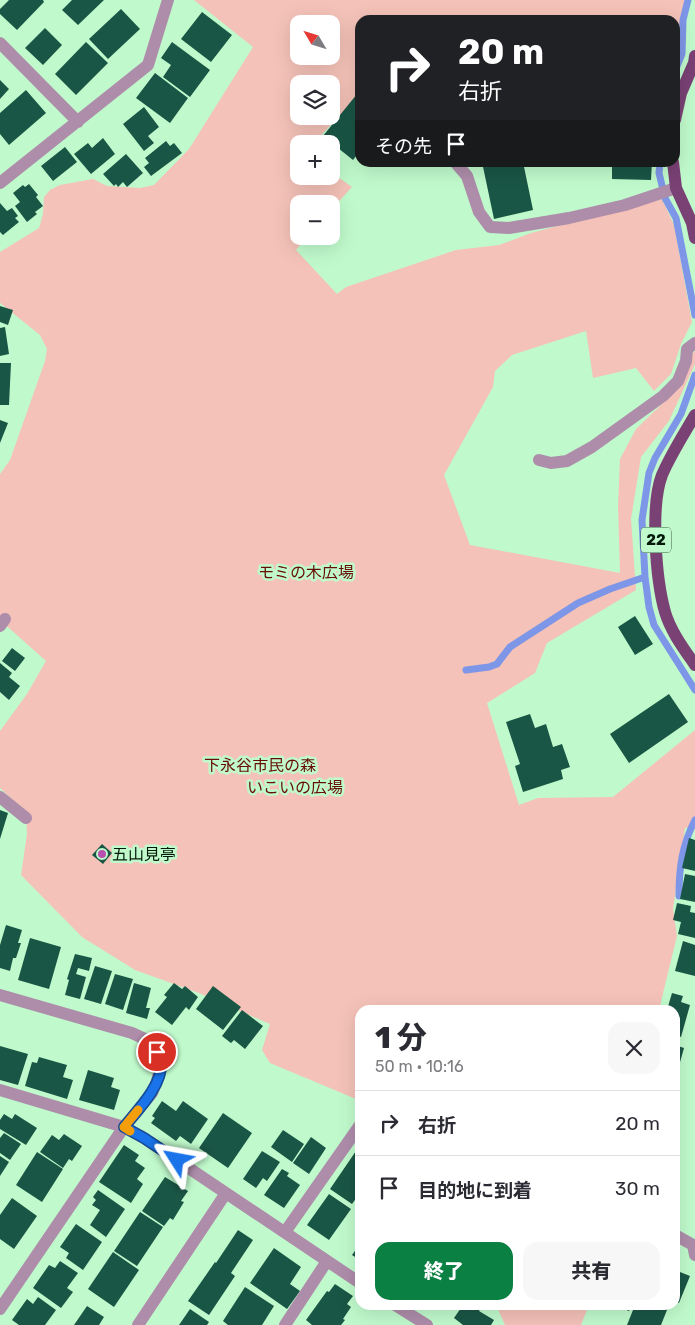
<!DOCTYPE html>
<html lang="ja">
<head>
<meta charset="utf-8">
<style>
	body { margin:0; font-family:Rubik,"Noto Sans JP",sans-serif; background:#f7f7f7; color:#2b2b33; height:100vh; display:flex; flex-direction:column; font-size:19px; white-space:nowrap }
	* { box-sizing:border-box; margin:0 }
	p { font-size:16px; color:#7c7c81 }
	.icon { flex:none; width:28px; height:28px; fill:none; stroke:currentColor; stroke-width:2; stroke-linecap:round; stroke-linejoin:round }
	.map { position:relative; flex:1; overflow:hidden }
	.sheet { position:absolute; left:355px; top:1005px; width:325px; height:305px; display:flex; flex-direction:column; background:#fff; border-radius:15px; box-shadow:0 5px 20px #0002 }
	.sheet>* { flex:none }
	.banner { position:absolute; left:355px; top:15px; width:325px; height:152px; border-radius:15px; box-shadow:0 5px 20px #0002; background:#202124; color:#fff; overflow:hidden }
	.needle { width:32px; rotate:308deg }
	.tools { position:absolute; left:290px; top:15px; display:grid; gap:10px }
	.tools a { display:grid; place-items:center; width:50px; height:50px; border-radius:10px; background:#fff; box-shadow:0 5px 20px #0002; font-size:25px }
	.pin { position:absolute; display:grid; place-items:center; width:42px; height:42px; color:#fff; margin:-21px; border:2px solid #fff; border-radius:50%; box-shadow:0 1px 5px #0007 }
	.me { position:absolute; width:55px; margin:-28px; rotate:304deg; stroke-linejoin:round; filter:drop-shadow(0 0 4px #0008) }
	.turn { display:flex; align-items:center; gap:18px; height:105px; padding:0 20px; font-size:22px }
	.turn .icon { width:65px; height:65px; stroke-width:2.5 }
	.turn b { display:block; font-size:35px; line-height:42px }
	.then { display:flex; align-items:center; height:48px; padding:0 20px; background:#0003; gap:10px; font-size:19px }
	.round { display:grid; place-items:center; flex:none; width:52px; height:52px; border-radius:15px; background:#f7f7f7 }
	.headline { display:flex; align-items:center; justify-content:space-between; height:85px; padding:0 20px }
	h1 { font-size:30px; font-weight:800; line-height:38px }
	.primary-button { display:flex; gap:10px; margin-top:auto; padding:10px 20px }
	.primary-button a { flex:1; height:58px; border-radius:15px; background:#0b8043; color:#fff; font-size:20px; font-weight:800; line-height:58px; text-align:center }
	.primary-button a+a { background:#f7f7f7; color:#2b2b33 }
	ul { padding:0; list-style:none }
	li { display:flex; align-items:center; gap:15px; height:65px; padding:0 20px; border-top:1px solid #e1e1e2 }
	li div { flex:1 }
	li b { display:block; font-size:19px }
	li em { font-style:normal }
	.map>svg:first-child { display:block }
	.green { fill:#f4c2b8; fill-rule:evenodd }
	.lines { fill:none; stroke-linecap:round; stroke-linejoin:round }
	.stream { stroke:#7e96e7; stroke-width:7 }
	.building { fill:#1a5645 }
	.lane { stroke:#ae8daa; stroke-width:12 }
	.street { stroke:#ae8daa; stroke-width:12 }
	.primary { stroke:#794174; stroke-width:12 }
	.route-casing { stroke:#114b97; stroke-width:12 }
	.route { stroke:#1a73e8; stroke-width:9 }
	.slow { stroke:#f59e0b; stroke-width:9 }
	.poi-dot { fill:#b94fb1; stroke:#c0facc; stroke-width:2 }
	.labels { text-anchor:middle; dominant-baseline:central; stroke-width:5; stroke-linejoin:round; paint-order:stroke }
	.shield { fill:#c0facc; stroke:#3c5c44; stroke-width:1 }
	.shield-label { font-size:15px; font-weight:bold; fill:#041909 }
	.park-label { font-size:16px; fill:#660e05; stroke:#c0facc }
	.poi-label { font-size:16px; fill:#041909; stroke:#c0facc; text-anchor:start }
</style>
</head>
<body>
<div class="map">
<svg width="695" height="1325" viewBox="0 0 695 1325">
	<rect width="100%" height="100%" fill="#c0facc"/>
	<path class="green" d="M194,0h493l-12,41v-21h-315v74l-47,50h-14v32h32v-4l21,15 -21,23v-6h-32v32h9l-12,14 41,44 9,-7 110,-37 43,-5 32,-12 131,-34 12,26 18,97 -11,22 -10,30 -17,17 -18,-23 -43,10 -7,-47 -74,24 -17,16 -2,16 -49,88 26,70 150,28 -2,-67 2,-47 16,-30 28,-27 27,-49 4,-1v12l-26,57 -28,36 -10,62 5,71 -89,53 -12,30 -48,30 32,102 19,-7 75,-1 82,-67v96l-10,2 -12,81 4,27 -18,74h-299v92l-4,-3 -86,-36 -8,-13 8,-26 -71,-31 -64,-23 -53,-33 -61,-62 6,-41 -1,-22 -26,-24v-57l27,-37 19,-33 -46,-41v-146l10,-14 35,-99 2,-12 -7,-14 -40,-32v-51l39,-24 4,-14 1,-17 6,-7 10,-5 33,-6 14,7 33,2 14,-3 35,-36 64,-102zM299,24h32v32h-32zM299,84h32v32h-32z
		M496,1305h93l-8,20h-76z"/>
	<g class="lines">
		<path class="stream" d="M675,71l7,-17 1,-34 5,-20
			M660,162l-1,11 6,25 11,20 19,97
			M695,375l-14,39 -26,44 -6,15 -7,47 3,57 4,30 5,18 41,65
			M466,670l23,-3 8,-3 13,-17 68,-44 32,-14 35,-12
			M679,896c0,-28 3,-51 16,-76"/>
	</g>
	<path class="building" d="M9,0h34l1,2 -27,28 -17,-16v-5z
		M72,0h32l-26,25 -16,-15z
		M121,9l19,20 -32,30 -19,-20z
		M202,12l30,23 -21,27 -30,-23z
		M45,28l17,17 -19,20 -18,-17z
		M86,42l22,21 -32,32 -21,-21z
		M172,42l38,28 -20,27 -27,-20 8,-12 -10,-7z
		M155,73l33,25 -18,25 -34,-25z
		M0,80l9,9 -9,10z
		M26,90l20,23 -37,32 -9,-11v-21z
		M357,94l3,3v54l-7,9 -30,-24z
		M144,107l15,20 -11,9 6,7 -10,8 -21,-27z
		M103,138l12,16 -24,20 -17,-20 14,-11 4,5z
		M166,141l4,5 4,-3 8,10 -31,23 -7,-9 5,-4 -4,-5z
		M65,147l12,15 -24,19 -12,-15z
		M126,154l17,19 -16,14 -4,-5 -5,5 -2,-3 -2,2 -11,-12z
		M482,162h41l10,48 -39,9z
		M612,162h40l-1,18 -39,-1z
		M29,184l9,11 -2,2 7,9 -8,6 2,2 -10,8 -12,-16 5,-4 -7,-9 10,-8 2,2z
		M0,203l7,8 5,-3 6,8 -3,2 4,4 -16,13 -3,-3z
		M0,306l13,4 -5,15 -8,-3z
		M5,327l4,27 -9,2v-28z
		M0,363h11l-2,42h-9z
		M0,420l8,3 -8,20z
		M635,616l18,28 -18,11 -17,-28z
		M12,648l13,10 -10,13 -13,-10z
		M0,663l12,10 -3,4 11,9 -11,14 -9,-8z
		M669,694l19,28 -59,41 -19,-29z
		M530,714l5,14 11,-4 7,23 9,-3 8,23 -9,3 2,9 -40,13 -8,-26 5,-2 -14,-42z
		M0,810l8,3 -8,26z
		M689,838l6,2v31l-13,-3z
		M102,844l10,9 -9,11 -11,-9z
		M685,874l10,2v26l-15,-3z
		M677,903l14,3 -1,6 5,1v25l-17,-4 3,-12 -8,-2z
		M6,925l16,5 -4,13h3l-5,15h-3l-3,13 -10,-3v-23z
		M30,938l31,9 -12,42 -31,-9z
		M683,941l12,4v31l-20,-5z
		M75,954l17,4 -3,13 -11,-3 -2,6 10,3 -6,22 -15,-4 4,-15 -2,-1z
		M95,966l17,5 -11,33 -17,-5z
		M115,974l18,5 -10,31 -18,-6z
		M134,983l17,5 -5,20h4l-3,11 -21,-6z
		M174,983l8,6 3,-3 13,11 -9,13 -3,-3 -14,18 -17,-13 12,-15 -3,-2z
		M213,986l28,21 -18,23 -27,-21z
		M672,993l11,3 -2,6 9,3 -9,32 -6,-2v-25h-8z
		M242,1010l21,16 -18,23 -11,-9 -3,3 -9,-7z
		M675,1045l9,3 -7,25 -2,-1z
		M0,1046l28,8 -10,31 -18,-5z
		M39,1057l28,8 -4,12 10,3 -6,19 -42,-13 7,-24 5,1z
		M88,1070l26,8 -3,9 9,3 -6,20 -35,-10z
		M162,1101l14,10 7,-10 25,18 -17,25 -11,-8 -4,5 -25,-18 4,-5 -3,-2z
		M223,1113l29,20 -24,35 -29,-20z
		M4,1114l8,5 3,-5 22,14 -11,17 -26,-16v-9z
		M283,1130l21,14 -12,18 -21,-15z
		M4,1133l17,11 -11,16 -10,-7v-15z
		M64,1134l18,12 -10,15 -3,-2 -6,9 -23,-16 12,-17 7,5z
		M311,1137l15,11 -17,26 -16,-11z
		M124,1145l15,10 -4,6 10,7 -8,11 6,5 -12,19 -32,-21z
		M262,1151l18,11 -13,19 -4,-3 -7,10 -13,-9z
		M356,1151l4,3v39l-8,11 -22,-15z
		M37,1152l26,17 -21,33 -26,-17z
		M0,1156l9,6 -9,14z
		M282,1169l7,4 -2,3 13,9 -16,23 -20,-13z
		M165,1177l23,14 -7,10 3,1 -11,18 -3,-2 -6,8 -22,-15z
		M98,1190l27,19 -19,28 -16,-12 10,-15 -8,-5 4,-5 -3,-3z
		M329,1194l22,15 -22,31 -22,-15z
		M12,1198l25,18 -23,33 -14,-10v-24z
		M140,1212l23,15 -26,39 -23,-15z
		M76,1224l26,18 -19,28 -17,-12 3,-5 -9,-6z
		M238,1230l15,10 -22,33 4,3 -26,39 -21,-14 27,-39 1,1z
		M360,1244v16l-8,-5z
		M274,1248l27,19 -11,17 10,7 -13,18 -37,-26z
		M113,1252l26,18 -25,37 -26,-18z
		M60,1261l18,12 -11,15 6,4 -12,16 -28,-20 16,-23 6,3z
		M675,1270l15,6 -11,27 -4,-2z
		M335,1284l18,12 -6,8 4,3 -8,12 2,1 -4,5h-29l-6,-5 21,-29 2,1z
		M245,1287l29,19 -12,19h-34l-5,-4z
		M38,1297l18,13 -11,15h-26l-7,-5 15,-21 6,5z
		M463,1305h20l-4,6 15,9 -3,5h-28l-9,-7z
		M620,1305h12l-3,6 -10,-4z
		M635,1305h34l-8,20h-34z
		M87,1306l17,11 -5,8h-25z
		M190,1309l19,13 -2,3h-28z"/>
	<g class="lines">
		<path class="lane" d="M455,162l12,14 12,36 11,15 19,1 60,-10 56,-13 51,-17
			M539,460l12,3 16,-2 25,-14 71,-51 15,-15 8,-20 1,-12 8,-6
			M677,1236l16,9 2,10"/>
		<path class="street" d="M0,43l78,79
			M0,183l148,-118 20,-65
			M0,626l5,-7
			M0,797l26,21
			M0,995l132,38 15,7 10,12 4,12 -4,17 -5,12 -28,34 -124,182
			M0,1090l124,37 20,11 216,145
			M285,1232l75,-107
			M395,1305l32,20
			M138,1325l88,-132
			M285,1325l42,-64"/>
		<path class="primary" d="M675,120l6,-27 13,-30 1,-7
			M673,162l3,26 16,35 3,15
			M695,415c-11,19 -24,39 -33,60 -12,31 -6,105 3,137 6,20 19,37 30,53"/>
	</g>
	<g class="lines">
		<defs>
			<path id="route" d="M157,1052c1,4 3,8 4,11 2,22 -25,49 -37,64l20,11 33,22"/>
		</defs>
		<use href="#route" class="route-casing"/>
		<use href="#route" class="route"/>
		<path class="slow" d="M130,1131l-6,-4 14,-17"/>
	</g>
	<circle class="poi-dot" cx="102" cy="854" r="5"/>
	<g class="labels">
		<rect class="shield" x="641" y="527.5" width="30" height="25" rx="4"/>
		<g class="shield-label">
			<text x="656" y="540">22</text>
		</g>
		<g class="park-label">
			<text x="306" y="572">モミの木広場</text>
			<text x="260" y="765">下永谷市民の森</text>
			<text x="295" y="787">いこいの広場</text>
		</g>
		<g class="poi-label">
			<text x="112" y="854">五山見亭</text>
		</g>
	</g>
</svg>
<div class="tools">
<a><svg class="needle" viewBox="-14 -14 28 28"><path d="M0-13l5 13h-10z" fill="#e53935"/><path d="M0 13l5-13h-10z" fill="#7c7c81"/></svg></a>
<a><svg class="icon" aria-label="layers" viewBox="0 0 24 24"><path d="M12 4l9 5-9 5-9-5zM3 14l9 5 9-5"/></svg></a>
<a>+</a>
<a>−</a>
</div>
<div class="pin" style="left:157px;top:1052px;background:#d93025"><svg class="icon" aria-label="arrive" viewBox="0 0 24 24"><path d="M6 21V4h12l-3 4 3 4H6"/></svg></div>
<svg class="me" style="left:177px;top:1160px" viewBox="-20 -20 40 40"><path d="M0-17L14 15 0 8-14 15z" fill="#1a73e8" stroke="#fff" stroke-width="4"/></svg>
<div class="banner">
<div class="turn"><svg class="icon" aria-label="right" viewBox="0 0 24 24"><path d="M7 20v-9h11M14 6l5 5-5 5"/></svg><div><b>20 m</b>右折</div></div>
<div class="then">その先<svg class="icon" aria-label="arrive" viewBox="0 0 24 24"><path d="M6 21V4h12l-3 4 3 4H6"/></svg></div>
</div>
<section class="sheet">
<div class="headline"><div><h1>1 分</h1><p>50 m · 10:16</p></div><a class="round"><svg class="icon" aria-label="close" viewBox="0 0 24 24"><path d="M6 6l12 12M18 6L6 18"/></svg></a></div>
<ul>
<li><svg class="icon" aria-label="right" viewBox="0 0 24 24"><path d="M7 20v-9h11M14 6l5 5-5 5"/></svg><div><b>右折</b></div><em>20 m</em></li>
<li><svg class="icon" aria-label="arrive" viewBox="0 0 24 24"><path d="M6 21V4h12l-3 4 3 4H6"/></svg><div><b>目的地に到着</b></div><em>30 m</em></li>
</ul>
<div class="primary-button"><a>終了</a><a>共有</a></div>
</section>
</div>
</body>
</html>
